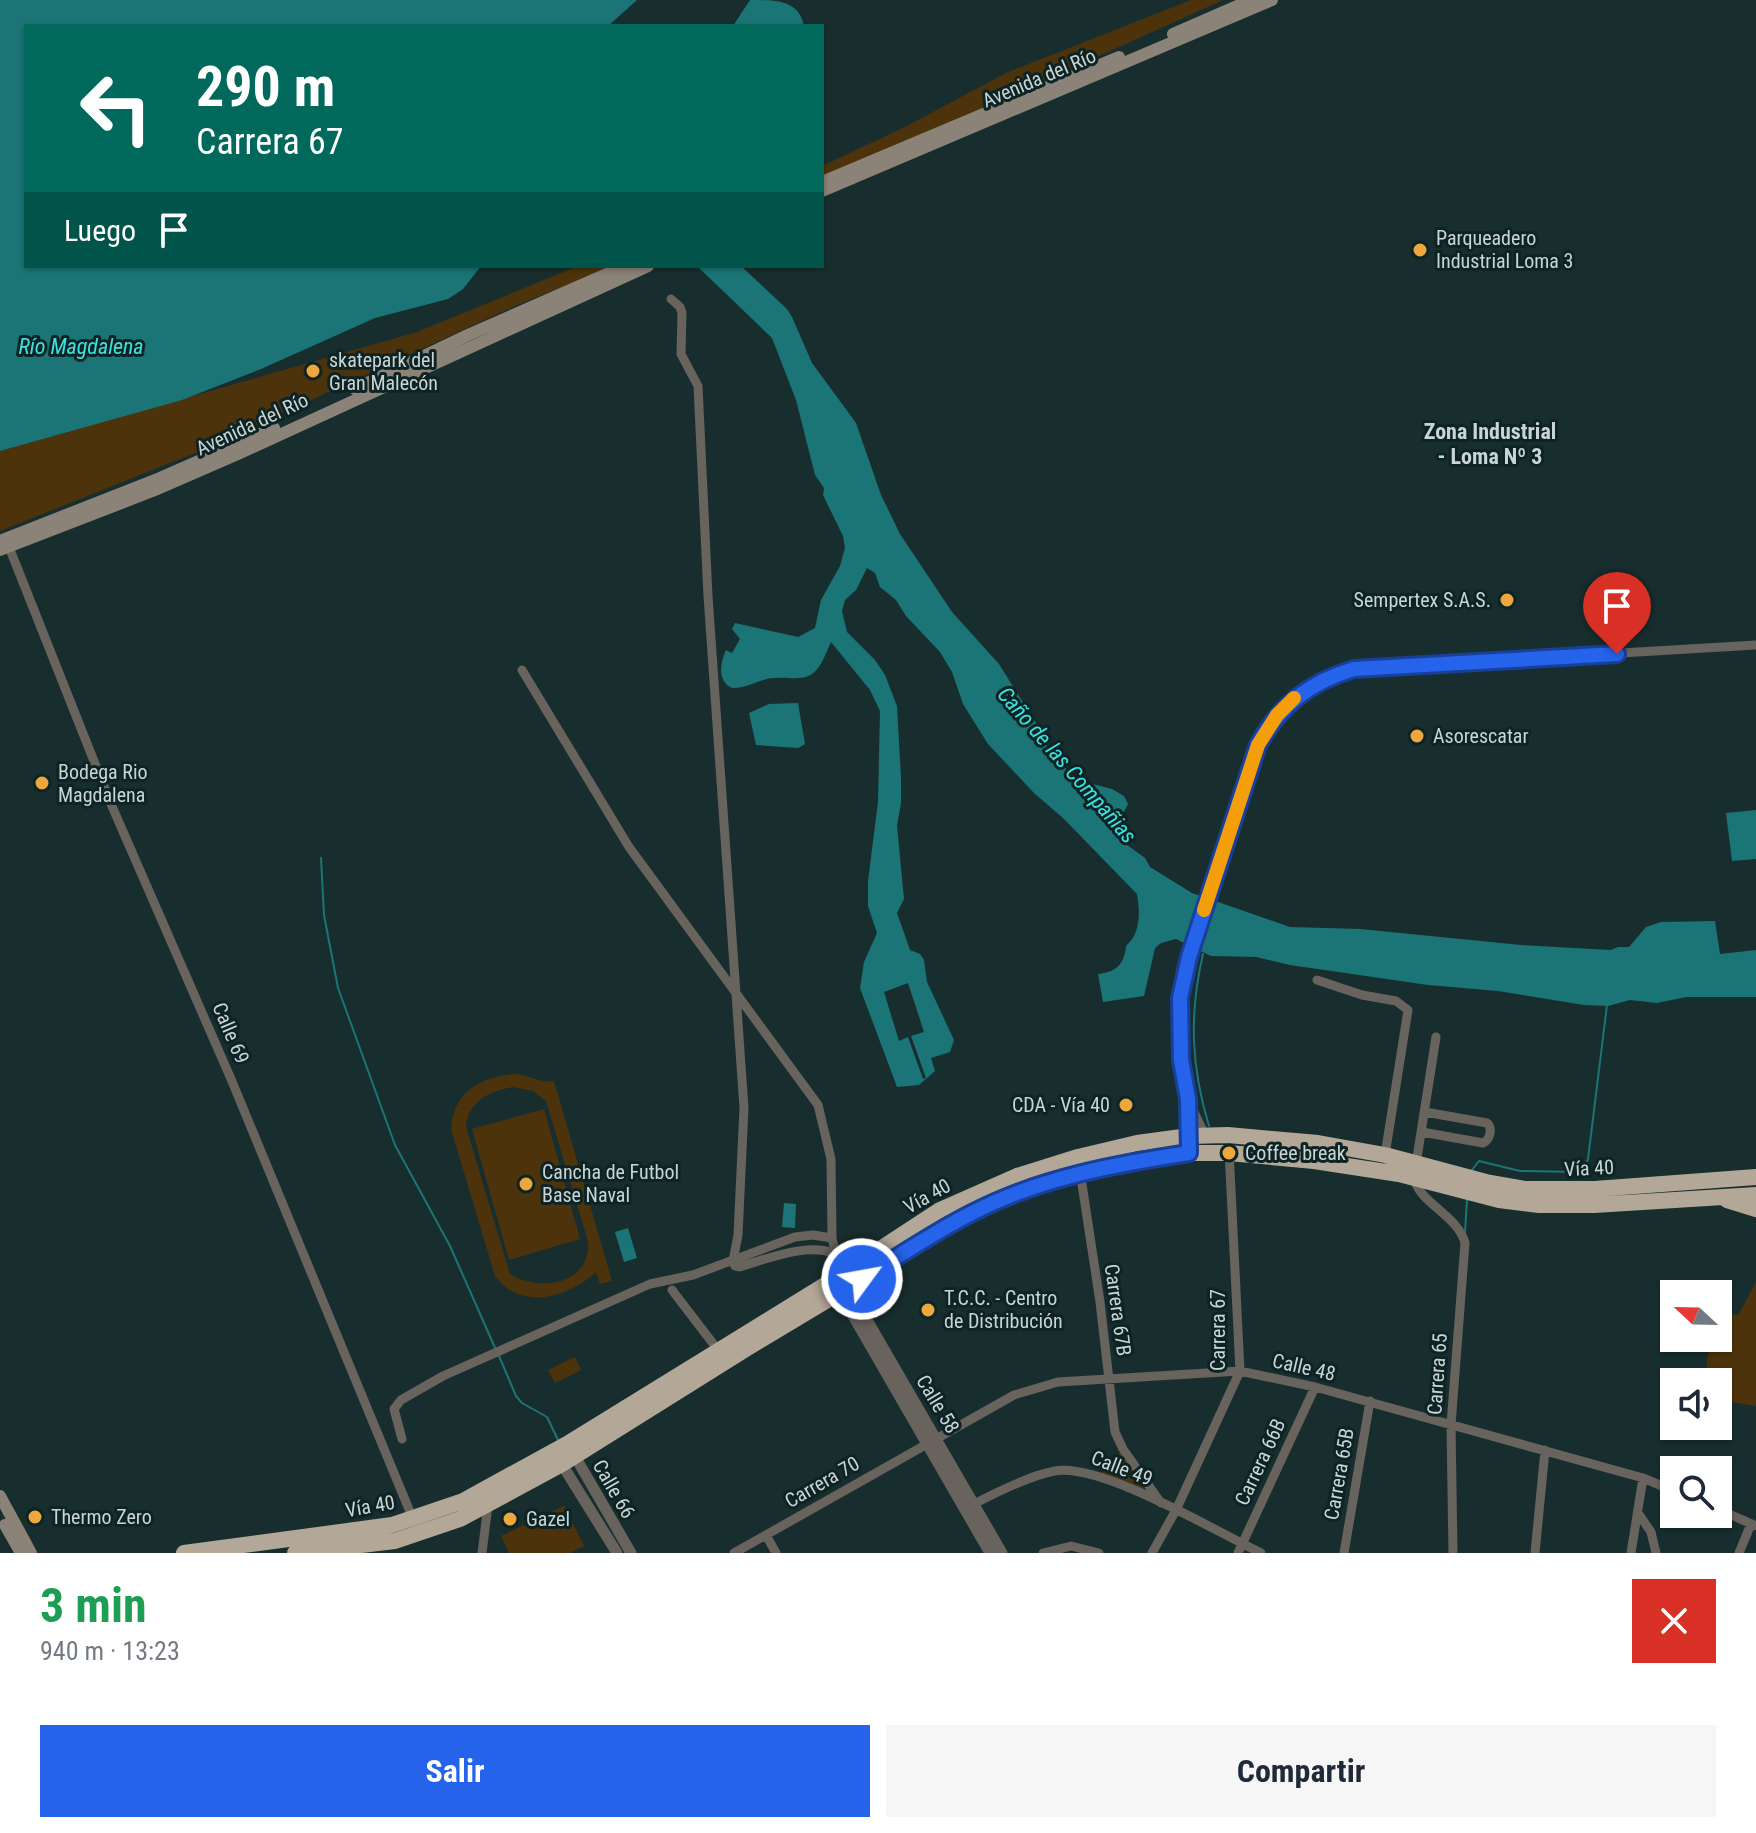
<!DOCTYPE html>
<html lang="es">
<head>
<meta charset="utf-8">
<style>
	body { margin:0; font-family:"Roboto Condensed",sans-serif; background:#f6f6f7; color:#1f2937; height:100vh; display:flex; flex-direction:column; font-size:30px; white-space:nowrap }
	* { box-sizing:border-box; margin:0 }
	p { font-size:26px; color:#747a83 }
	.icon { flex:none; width:44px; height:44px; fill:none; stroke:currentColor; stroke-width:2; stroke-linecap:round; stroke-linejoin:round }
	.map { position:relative; height:1553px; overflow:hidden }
	.drawer { display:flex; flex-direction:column; background:#fff; flex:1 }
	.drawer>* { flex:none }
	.guide { position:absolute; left:24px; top:24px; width:800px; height:244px; border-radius:0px; box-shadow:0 2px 6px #0004; background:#00695c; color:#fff; overflow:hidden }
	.needle { width:52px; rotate:292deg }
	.tools { position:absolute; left:1660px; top:1280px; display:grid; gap:16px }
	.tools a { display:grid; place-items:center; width:72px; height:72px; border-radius:0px; background:#fff; box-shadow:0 2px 6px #0004; font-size:40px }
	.pin { position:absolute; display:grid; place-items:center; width:68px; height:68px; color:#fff; margin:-82px -34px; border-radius:50% 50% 50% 0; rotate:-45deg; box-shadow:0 0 8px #0007 }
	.pin .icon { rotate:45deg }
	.me { position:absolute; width:88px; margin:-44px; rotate:58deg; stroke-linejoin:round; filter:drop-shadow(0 0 6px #0008) }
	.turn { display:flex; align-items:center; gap:28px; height:168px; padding:0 40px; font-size:36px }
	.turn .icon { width:104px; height:104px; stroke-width:2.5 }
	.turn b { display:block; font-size:56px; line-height:68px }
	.then { display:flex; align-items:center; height:76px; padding:0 40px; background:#0003; gap:16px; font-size:30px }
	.round { display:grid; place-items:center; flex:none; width:84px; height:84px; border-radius:0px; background:#f6f6f7 }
	.overview { display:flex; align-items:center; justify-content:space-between; height:136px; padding:0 40px }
	h1 { font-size:48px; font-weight:700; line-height:60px; color:#1e9e55 }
	.action { display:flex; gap:16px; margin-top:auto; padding:16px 40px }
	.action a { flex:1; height:92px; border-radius:0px; background:#2563eb; color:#fff; font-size:32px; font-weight:700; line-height:92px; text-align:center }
	.action a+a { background:#f6f6f7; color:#1f2937 }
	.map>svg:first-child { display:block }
	.green { fill:#4d330b; fill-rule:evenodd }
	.water { fill:#1b7576 }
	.pier { fill:#182e2e }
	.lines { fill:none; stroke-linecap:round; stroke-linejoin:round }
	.stream { stroke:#1b7576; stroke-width:2 }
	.minor { stroke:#68635c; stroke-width:9 }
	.tertiary { stroke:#68635c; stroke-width:11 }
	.secondary { stroke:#8b8378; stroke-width:12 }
	.trunk { stroke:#b3a798; stroke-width:16 }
	.route-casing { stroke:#184099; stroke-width:20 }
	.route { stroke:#2563eb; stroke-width:14 }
	.slow { stroke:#f59e0b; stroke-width:14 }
	.poi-dot { fill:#eea73c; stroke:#0e2424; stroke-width:3 }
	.labels { text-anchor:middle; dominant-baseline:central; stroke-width:6; stroke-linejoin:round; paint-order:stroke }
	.street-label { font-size:20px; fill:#c9d5d5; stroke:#0e2424 }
	.poi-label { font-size:20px; fill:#c9d5d5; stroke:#0e2424; text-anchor:start }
	.water-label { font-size:22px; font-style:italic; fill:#3ce2e3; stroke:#0e2424 }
	.neighbourhood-label { font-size:22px; font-weight:bold; fill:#c9d5d5; stroke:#0e2424 }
</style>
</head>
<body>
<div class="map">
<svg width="1756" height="1553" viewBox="0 0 1756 1553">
	<rect width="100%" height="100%" fill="#182e2e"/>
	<path class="green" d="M1191,0h32l-259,117 -142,61v-12l83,-39 101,-54z
		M578,266h37l-100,40 -315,145 -200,80v-80l417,-119z
		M516,1074c12,1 27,10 38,7l58,200 -12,3 -4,-12c-27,25 -75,40 -101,4l-44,-147c2,-37 31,-53 65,-55zM513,1087l20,4 13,10 42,140c4,43 -49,52 -78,33l-44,-147c2,-26 24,-36 47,-40z
		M544,1109l36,130 -71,21 -37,-131z
		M1756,1282v124l-38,-6v-18h-14l7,-44h7v-21l21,-3z
		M575,1357l6,13 -26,13 -7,-13z
		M1120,1452l24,34 -4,5 -39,-18z
		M564,1506l20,40 -14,7h-61l-8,-17z"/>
	<path class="water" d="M0,0h637l-29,26h-582v240h455l-18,23 -15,10 -73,19 -114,51 -79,31 -182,51z
		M750,0c26,0 49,0 54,26h-71z
		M697,266h44l46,43 5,8 20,46 44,60 25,72 19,39 52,78 47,52 41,66 10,22 27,28 35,9 12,7 4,8 -14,27 2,6 29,21 5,9 42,26 98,34 70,2 161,16 90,5 7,-3h11l17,-20 15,-5 54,-1 5,33 36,-4v47h-70l-29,6 -27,-3 -22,6 -24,-1 -86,-14 -70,-6 -138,-20 -34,-8 -45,-1 -35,-17 -15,4 -6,5 -11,48 -41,6 -5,-28c18,-2 26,-9 28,-28 15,-13 14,-34 11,-52l-74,-76 -29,-25 -46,-49 -25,-40 -11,-32 -12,-20 -34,-36 -10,-16 -16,-13 -5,-14 -8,-5 -11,22 -11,10 -3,11 5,21 28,28 10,15 12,31 4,72v25l-4,23 7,73 -7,14 13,37 10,4 4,6 3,22 27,58 -4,12 -19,6 4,13 -16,14 -22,2 -37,-99 4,-26 13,-29 -9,-27v-25l10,-79 2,-91 -10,-21 -39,-48c-5,10 -9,25 -19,32 -10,7 -27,3 -38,4 -15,1 -28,11 -42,10 -15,-7 -12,-25 -6,-38l6,3 8,-14 -8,-10 3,-6 63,14 17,-9 6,-28 19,-34 5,-18 -2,-12 -20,-41 1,-7 -9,-13 -19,-75 -24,-62z
		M798,703l7,41 -7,4 -42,-3 -7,-32 20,-9z
		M1756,810v49l-24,2 -6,-48z
		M784,1203l12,1 -1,24 -13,-1z
		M628,1228l9,30 -13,4 -9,-30z"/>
	<path class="pier" d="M908,983l16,49 -13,4 15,42 -3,1 -15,-42 -9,4 -15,-49z"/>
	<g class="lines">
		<path class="stream" d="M321,858l3,57 14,73 57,157 55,101 46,104
			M1203,954c-14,60 -12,113 6,172
			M1472,1170l7,-9 41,10 58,1 6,-4 4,-9 19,-154
			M1465,1233l2,-33
			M499,1356l17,40 6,7 25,14 12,25"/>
		<path class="minor" d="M671,299l9,8 2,6 -1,41 17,32 10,210 36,512 -6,127 -5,26
			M9,547l102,257 120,275 182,440
			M522,670l107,177 189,258 13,54 1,79
			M1317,980l45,15 34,6 12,9 -23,145
			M1436,1037l-22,140c3,25 44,38 51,66l-14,182 2,128
			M1191,1106l14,29
			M1422,1132l61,11c7,-3 10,-15 4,-20l-62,-11
			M1189,1153l-1,-54 -7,-39 -1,-44v-18l9,-41 69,-212c22,-40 52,-63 96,-76l402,-24
			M1080,1171l20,131 15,130 8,17 38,54
			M733,1261l2,5 4,1c28,-8 68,-25 97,-13
			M672,1290l46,60
			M402,1439l-8,-30 7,-9 42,-24 207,-92 43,-9 102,-38 18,-2 19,3 9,37
			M970,1506c23,-12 60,-31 85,-35 47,-8 160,60 206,82
			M1718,1509l38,17
			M1638,1513l13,19 5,21
			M766,1535l10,18
			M482,1553l6,-48
			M734,1553l280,-158 44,-13 182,-11 75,16 328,91 31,13
			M1043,1553l28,-7 28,7
			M1152,1553l24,-43 64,-139 -11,-221
			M1238,1553l77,-166
			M1344,1553l26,-152
			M1535,1553l10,-103
			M1631,1553l12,-75
			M1739,1553l12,-29"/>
		<path class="tertiary" d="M845,1282l157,271
			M837,1288l153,265
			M573,1453l58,100
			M558,1458l59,95"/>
		<path class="secondary" d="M1173,34l78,-34
			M822,182l297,-125
			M822,191l450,-191
			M355,389l113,-54 157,-69
			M0,541l160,-63 114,-50
			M0,550l155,-60 85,-37 408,-187
			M0,1496l31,57
			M5,1525l16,28"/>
		<path class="trunk" d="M1727,1200l29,9
			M184,1553l208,-28 71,-24 104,-57 266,-164 107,-70 77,-34 61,-19 59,-14 52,-7 39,-1 90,8 67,12 101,27 39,7h70l161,-12
			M295,1553l100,-12 65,-22 102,-55 187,-117 225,-135 49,-21 58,-17 108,-21h40l85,8 85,13 100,26 40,5h55l162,-10"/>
	</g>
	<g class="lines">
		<defs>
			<path id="route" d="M862,1279c37,-23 72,-47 110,-66 67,-35 144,-49 217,-60l-1,-54 -7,-39 -1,-62 9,-41 69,-212c22,-40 52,-63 96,-76l263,-15"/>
		</defs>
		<use href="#route" class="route-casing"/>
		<use href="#route" class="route"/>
		<path class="slow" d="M1204,910l54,-165 19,-30 17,-17"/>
	</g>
	<g class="poi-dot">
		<circle cx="1420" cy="250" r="8"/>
		<circle cx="313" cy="371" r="8"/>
		<circle cx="1507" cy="600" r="8"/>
		<circle cx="1417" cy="736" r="8"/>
		<circle cx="42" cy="783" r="8"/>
		<circle cx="1126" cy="1105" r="8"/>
		<circle cx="1229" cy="1153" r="8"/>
		<circle cx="526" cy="1184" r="8"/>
		<circle cx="928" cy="1310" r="8"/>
		<circle cx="35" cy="1517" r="8"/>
		<circle cx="510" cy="1519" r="8"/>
	</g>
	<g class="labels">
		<g class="street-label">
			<text transform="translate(1039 78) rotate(-23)">Avenida del Río</text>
			<text transform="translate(252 424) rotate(-25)">Avenida del Río</text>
			<text transform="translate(231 1033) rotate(67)">Calle 69</text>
			<text transform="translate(1589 1168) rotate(-3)">Vía 40</text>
			<text transform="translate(927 1196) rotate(-29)">Vía 40</text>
			<text transform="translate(1118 1310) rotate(82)">Carrera 67B</text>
			<text transform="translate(1218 1330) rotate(-90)">Carrera 67</text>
			<text transform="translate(1304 1367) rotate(13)">Calle 48</text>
			<text transform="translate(1437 1374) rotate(-86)">Carrera 65</text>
			<text transform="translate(938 1404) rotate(59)">Calle 58</text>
			<text transform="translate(1260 1462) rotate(-65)">Carrera 66B</text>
			<text transform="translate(1122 1468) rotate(21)">Calle 49</text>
			<text transform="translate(1339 1474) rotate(-80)">Carrera 65B</text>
			<text transform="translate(822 1482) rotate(-30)">Carrera 70</text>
			<text transform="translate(614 1489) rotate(60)">Calle 66</text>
			<text transform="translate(370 1506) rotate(-10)">Vía 40</text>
		</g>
		<g class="poi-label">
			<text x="1436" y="238">Parqueadero<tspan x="1436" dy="23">Industrial Loma 3</tspan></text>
			<text x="329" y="360">skatepark del<tspan x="329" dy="23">Gran Malecón</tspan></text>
			<text x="1491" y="600" text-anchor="end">Sempertex S.A.S.</text>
			<text x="1433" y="736">Asorescatar</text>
			<text x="58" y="772">Bodega Rio<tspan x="58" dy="23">Magdalena</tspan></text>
			<text x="1110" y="1105" text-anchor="end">CDA - Vía 40</text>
			<text x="1245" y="1153">Coffee break</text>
			<text x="542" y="1172">Cancha de Futbol<tspan x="542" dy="23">Base Naval</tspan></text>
			<text x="944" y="1298">T.C.C. - Centro<tspan x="944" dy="23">de Distribución</tspan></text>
			<text x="51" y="1517">Thermo Zero</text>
			<text x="526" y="1519">Gazel</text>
		</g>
		<g class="water-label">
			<text x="81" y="346">Río Magdalena</text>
			<text transform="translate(1067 765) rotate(49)">Caño de las Compañias</text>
		</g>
		<g class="neighbourhood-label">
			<text x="1490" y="431">Zona Industrial<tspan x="1490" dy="25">- Loma Nº 3</tspan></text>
		</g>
	</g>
</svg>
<div class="tools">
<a><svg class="needle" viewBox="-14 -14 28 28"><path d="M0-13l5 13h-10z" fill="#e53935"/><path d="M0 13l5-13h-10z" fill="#747a83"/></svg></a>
<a><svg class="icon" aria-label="sound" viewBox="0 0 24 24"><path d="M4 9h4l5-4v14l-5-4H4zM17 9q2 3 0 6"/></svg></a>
<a><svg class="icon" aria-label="search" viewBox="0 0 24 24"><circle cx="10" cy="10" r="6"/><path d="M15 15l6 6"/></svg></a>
</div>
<div class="pin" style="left:1617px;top:654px;background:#d93025"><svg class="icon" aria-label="arrive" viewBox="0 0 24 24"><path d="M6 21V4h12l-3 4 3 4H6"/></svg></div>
<svg class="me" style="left:862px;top:1279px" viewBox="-20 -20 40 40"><circle r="17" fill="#2563eb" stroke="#fff" stroke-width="3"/><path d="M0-11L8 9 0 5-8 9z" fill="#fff"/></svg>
<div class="guide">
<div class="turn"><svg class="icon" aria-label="left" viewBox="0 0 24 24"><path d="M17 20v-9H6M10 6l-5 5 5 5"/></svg><div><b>290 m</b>Carrera 67</div></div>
<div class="then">Luego<svg class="icon" aria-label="arrive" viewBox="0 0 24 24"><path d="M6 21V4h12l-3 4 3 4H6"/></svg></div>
</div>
</div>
<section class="drawer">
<div class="overview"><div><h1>3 min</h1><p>940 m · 13:23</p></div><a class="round" style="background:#d93025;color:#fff"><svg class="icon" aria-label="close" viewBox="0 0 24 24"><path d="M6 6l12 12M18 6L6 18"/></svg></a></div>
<div class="action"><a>Salir</a><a>Compartir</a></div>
</section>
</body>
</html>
